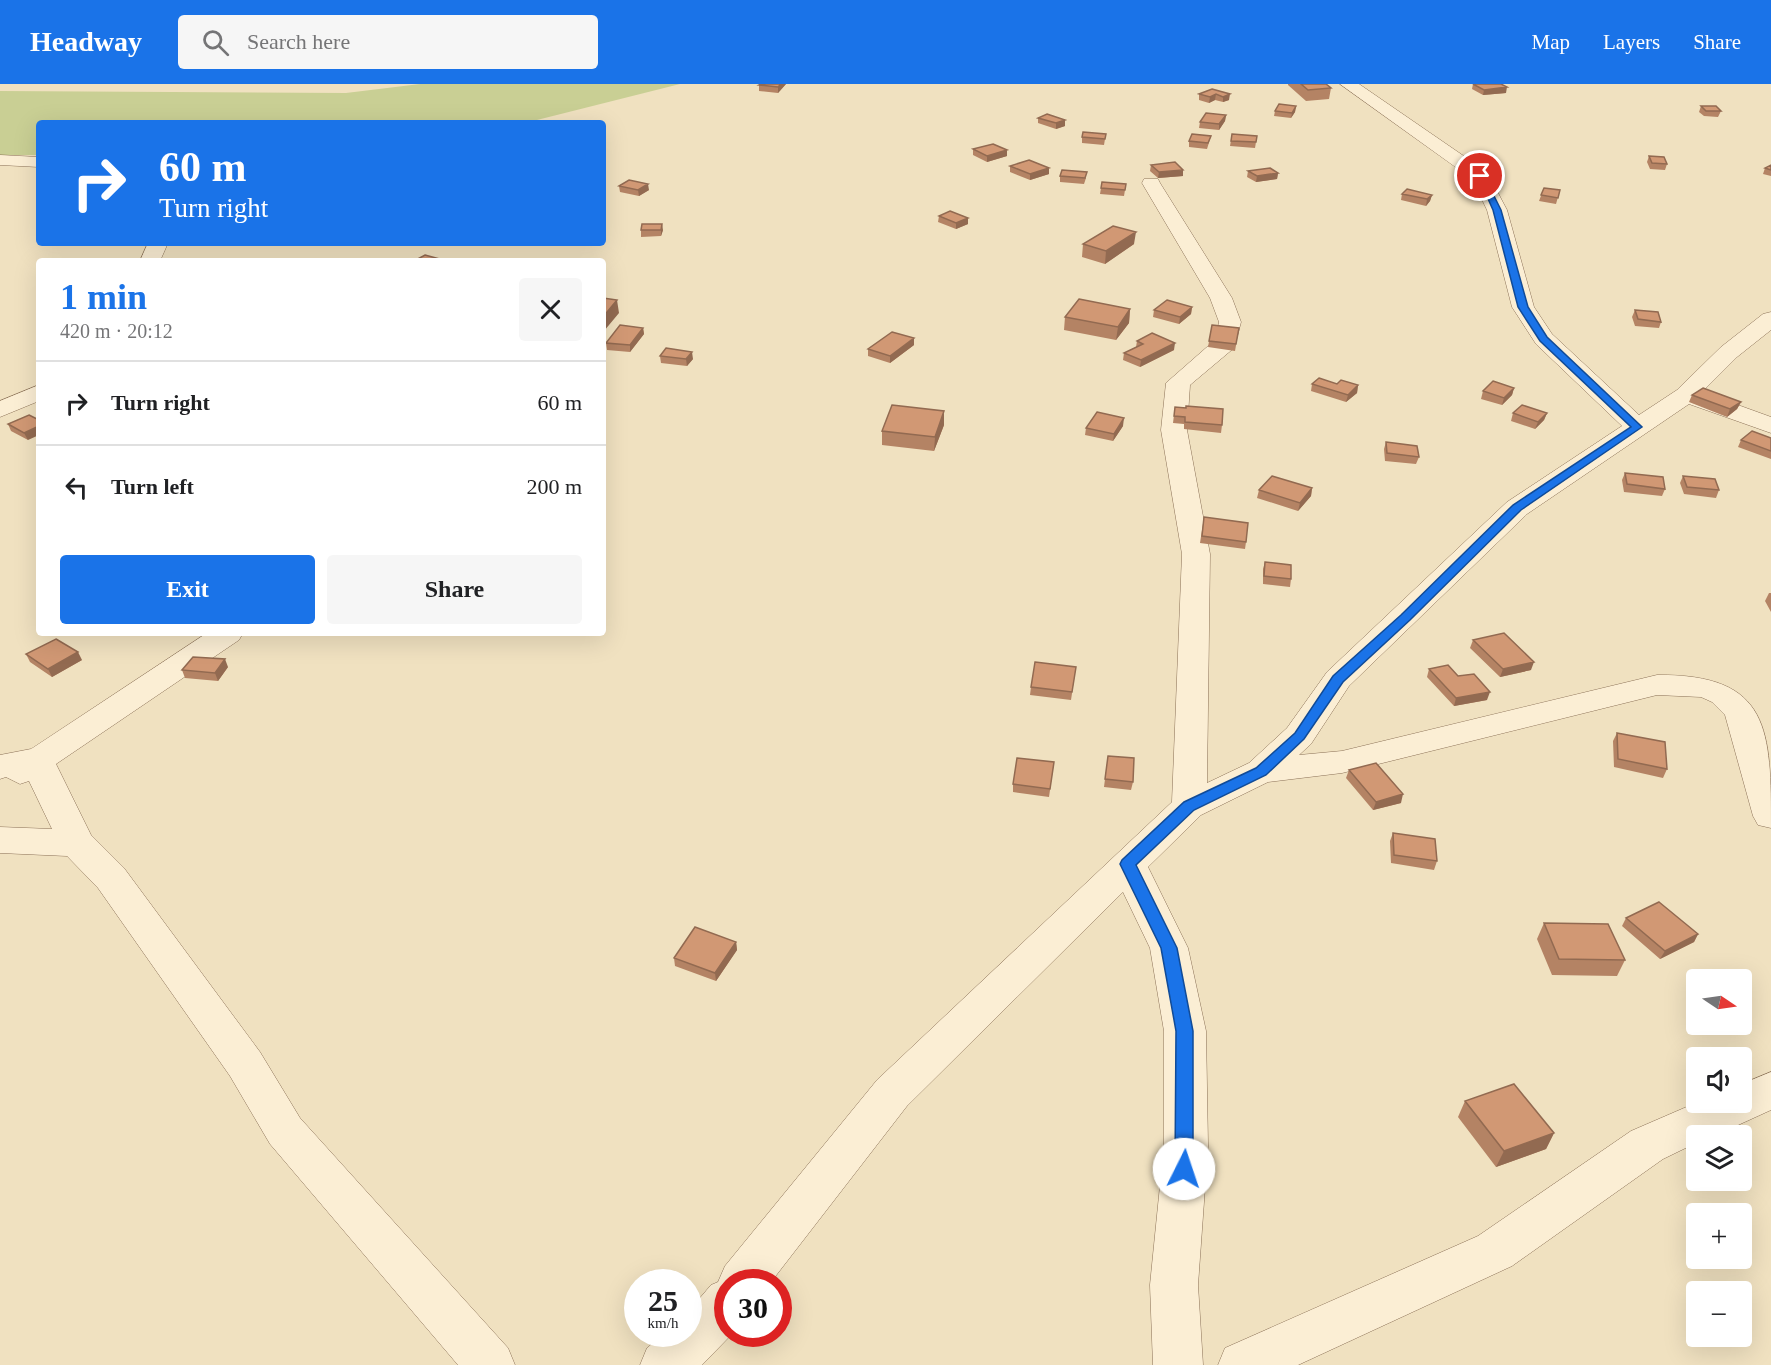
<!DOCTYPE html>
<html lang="en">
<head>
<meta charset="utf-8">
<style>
	body { margin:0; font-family:"Times New Roman",serif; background:#f6f6f6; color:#202124; height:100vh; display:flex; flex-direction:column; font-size:22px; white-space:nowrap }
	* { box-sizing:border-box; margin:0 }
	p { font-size:20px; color:#757577 }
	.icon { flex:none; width:33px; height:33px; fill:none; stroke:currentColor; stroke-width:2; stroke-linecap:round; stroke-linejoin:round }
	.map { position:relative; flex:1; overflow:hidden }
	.details { position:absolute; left:36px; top:174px; width:570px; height:378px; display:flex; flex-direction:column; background:#fff; border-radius:6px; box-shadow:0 6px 24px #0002 }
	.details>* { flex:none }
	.guide { position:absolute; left:36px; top:36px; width:570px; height:126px; border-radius:6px; box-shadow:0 6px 24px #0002; background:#1a73e8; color:#fff; overflow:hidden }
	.needle { width:39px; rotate:103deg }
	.controls { position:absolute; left:1686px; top:885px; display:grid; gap:12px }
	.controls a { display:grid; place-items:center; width:66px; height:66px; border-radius:6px; background:#fff; box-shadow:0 6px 24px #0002; font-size:30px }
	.speed { position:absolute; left:624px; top:1185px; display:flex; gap:12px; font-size:30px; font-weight:700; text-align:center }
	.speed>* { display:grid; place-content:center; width:78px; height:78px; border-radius:50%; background:#fff; box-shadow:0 6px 24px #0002; line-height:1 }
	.speed small { font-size:15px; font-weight:400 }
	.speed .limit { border:9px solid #d22; background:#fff; color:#111 }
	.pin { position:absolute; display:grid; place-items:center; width:51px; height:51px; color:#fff; margin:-26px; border:3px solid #fff; border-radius:50%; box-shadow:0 2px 6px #0007 }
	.me { position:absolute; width:66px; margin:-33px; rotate:4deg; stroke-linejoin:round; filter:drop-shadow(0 0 4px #0008) }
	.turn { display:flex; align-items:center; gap:21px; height:126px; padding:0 24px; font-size:27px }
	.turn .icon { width:78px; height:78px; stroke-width:2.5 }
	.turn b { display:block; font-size:42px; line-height:51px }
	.round { display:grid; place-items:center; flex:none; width:63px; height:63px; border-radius:6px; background:#f6f6f6 }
	.summary { display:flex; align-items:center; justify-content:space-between; height:102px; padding:0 24px }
	h1 { font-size:36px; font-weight:800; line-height:45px; color:#1a73e8 }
	.primary-button { display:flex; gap:12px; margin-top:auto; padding:12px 24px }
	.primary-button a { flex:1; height:69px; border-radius:6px; background:#1a73e8; color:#fff; font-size:24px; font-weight:800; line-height:69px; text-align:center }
	.primary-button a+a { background:#f6f6f6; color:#202124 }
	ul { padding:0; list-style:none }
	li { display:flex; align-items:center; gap:18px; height:84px; padding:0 24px; border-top:2px solid #e0e0e0 }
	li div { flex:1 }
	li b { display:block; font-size:22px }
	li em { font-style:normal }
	header { display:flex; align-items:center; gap:36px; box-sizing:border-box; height:84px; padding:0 30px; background:#1a73e8; color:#fff }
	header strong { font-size:28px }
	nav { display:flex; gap:33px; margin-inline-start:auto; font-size:21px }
	.search { width:420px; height:54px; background:#f6f6f6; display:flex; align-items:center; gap:15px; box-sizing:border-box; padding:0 21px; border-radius:6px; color:#757577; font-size:22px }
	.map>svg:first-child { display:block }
	.green { fill:#c9cf94 }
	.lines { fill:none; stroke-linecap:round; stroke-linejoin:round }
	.street-casing { stroke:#8b7157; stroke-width:1 }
	.street { fill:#fbeed4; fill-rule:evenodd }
	.wall { fill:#b48364 }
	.shaded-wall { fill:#926a51 }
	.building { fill:#d19874; stroke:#926a51; stroke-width:1.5 }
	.route { fill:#1a73e8; stroke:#114b97; stroke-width:1.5 }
</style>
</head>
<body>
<header>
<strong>Headway</strong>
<div class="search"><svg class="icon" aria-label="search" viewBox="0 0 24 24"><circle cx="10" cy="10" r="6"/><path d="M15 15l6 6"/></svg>Search here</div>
<nav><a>Map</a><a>Layers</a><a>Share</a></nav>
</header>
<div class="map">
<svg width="1771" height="1281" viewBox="0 0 1771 1281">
	<rect width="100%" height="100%" fill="#f0e1c0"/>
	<path class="green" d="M420,0h260l-155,39h-486v32h-39v-64l346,2z"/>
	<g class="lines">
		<defs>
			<path id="street" d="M1340,0h19l128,88 20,38 27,97 18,27 87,81 38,-25 44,-43 42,-33 8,-2v18l-34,27 -35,35 69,25v16l-82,-29 -162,110 -178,172 -38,58 -12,11 43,-4 315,-76c114,-1 114,55 114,153l-13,-3 -5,-9 -28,-101 -13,-13 -11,-5 -44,-2 -315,78 -74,9 -67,33 -53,52 40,81 18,83 2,115 -10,139 5,80h-50l-3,-80 14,-139v-115l-14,-83 -27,-56 -216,214 -136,176h-43v52h4l-30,31h-62l7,-17 17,-14h24v-22l23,-27 7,-3 7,-16 152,-186 295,-278 10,-248 -21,-124 5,-47 49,-43 4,-18 -9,-24 -68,-115 2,-4h14l2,4 72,115 9,24 -7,26 -44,37 -3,45 23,124 -3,229 42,-20 38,-35 40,-56 180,-170 115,-76 -86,-82 -24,-37 -25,-97 -15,-31z
				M0,71l39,2v10l-39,-2z
				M148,159h20l-8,18h-20z
				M39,301v16l-39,16v-16z
				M207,549h36l-4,7 -183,124 35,71 33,33 136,184 40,66 208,230 7,17h-57l-188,-221 -40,-68 -132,-188 -31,-32 -67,-3v-26l52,2 -23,-48 -9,3 -14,-7 -6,2v-24l31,-6z
				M1771,988v38l-57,26h-18v7l-33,16 -151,107 -214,99h-80l7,-17 253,-112 153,-105 67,-29h44v-18z"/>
		</defs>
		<use href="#street" class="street-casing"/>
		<use href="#street" class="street"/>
	</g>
	<path class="wall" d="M786,0l-8,9 -19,-2v-6z
		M1288,0h38l5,4 -2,11 -23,2 -18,-16z
		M1473,0l33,9 -23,2 -11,-6z
		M1212,5l17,11 -6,2 -8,-2 -6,3 -10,-3v-6z
		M1296,22l-1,6 -4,6 -17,-2 1,-5z
		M1701,22l20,5 -3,6 -14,-1 -5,-4z
		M1226,31l-1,6 -6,9 -20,-2 1,-6z
		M1038,34l27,2v6l-9,3 -18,-6z
		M1232,50l24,8 -1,6 -25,-2z
		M1211,52l-4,13 -18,-2v-6z
		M1082,53l23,2 -1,6 -22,-2z
		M973,65l34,1v6l-20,6 -14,-7z
		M1649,72l18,8 -2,6 -15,-1 -3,-7z
		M1151,81l32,11 -25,2 -8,-7z
		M1771,81v11l-8,-2 2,-6z
		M1010,82l39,8 -19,6 -20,-8z
		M1248,87l30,2 -1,6 -21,3 -9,-5z
		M1060,92l26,2 -2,6 -24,-2z
		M1102,98l24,2 -2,12 -24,-2z
		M619,102l30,4 -10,6 -19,-4z
		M1544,104l16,2 -4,14 -17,-3z
		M1402,110l30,1 -2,6 -4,5 -25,-6z
		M939,132l29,2v6l-12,5 -18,-7z
		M641,146h22l-2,6 -20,1z
		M1083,160h51l-29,20 -23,-7z
		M1192,223l-1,7 -12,10 -26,-7 1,-7z
		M1130,225l-1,14 -13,17 -52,-10 1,-13z
		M1635,226l26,12 -2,6 -24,-2 -3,-9z
		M1212,241l27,3 -4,23 -27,-4z
		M643,244l1,6 -14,18 -23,-2 -1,-7z
		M1137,257l37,9 -34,17 -17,-7 1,-7 12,-6z
		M914,261l-24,18 -22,-7v-7z
		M660,272l33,3 -6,7 -26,-3z
		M1312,300h25l21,1 -1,8 -11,9 -35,-11z
		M1514,304l-2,7 -10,10 -21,-6 2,-8z
		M1692,311l49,7 -4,7 -10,8 -38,-15z
		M1175,323l11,1 36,17 -1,8 -37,-4v-5l-11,-1z
		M1513,329h34l-3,7 -9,9 -24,-8z
		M29,331l-1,25 -17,-9 -3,-7z
		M944,341l-10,26 -52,-6v-14z
		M1123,342l-10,15 -28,-6 1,-7z
		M1771,354v21l-33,-12 3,-7z
		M1386,358l33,15 -3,7 -31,-3 -1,-12z
		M1625,389l40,16 -3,7 -38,-4 -2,-12z
		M1683,392l36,14 -3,8 -32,-4 -4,-11z
		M1312,404l-1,8 -13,15 -41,-13 2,-8z
		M1204,433l42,25 -1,7 -45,-6z
		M1265,478l26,17 -1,8 -27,-3v-15z
		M1769,509h2v19l-6,-11z
		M1473,556l58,30 -31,7 -30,-29z
		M26,570l56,6 -30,17 -22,-15z
		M228,583l-10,14 -33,-3 -3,-8z
		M1076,583l-5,33 -41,-5 1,-8z
		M1429,585l29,7 29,24 -33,6 -27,-29z
		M1617,649l50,36 -4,9 -49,-11 -1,-26z
		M1108,672l25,26 -2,8 -27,-3z
		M1054,678l-5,35 -36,-5v-8z
		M1349,686l52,33 -28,7 -27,-32z
		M1393,749l44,28 -3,9 -43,-7 -1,-22z
		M1626,834l72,16 -4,8 -34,17 -38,-33z
		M1544,839l81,37 -8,16 -65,-1 -15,-36z
		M736,858l1,8 -21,31 -41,-15 -1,-8z
		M1465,1017l89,32 -8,16 -50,18 -38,-50z"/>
	<path class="shaded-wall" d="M781,0h5l-8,9v-6z
		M1507,3l-1,6 -23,2 1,-5z
		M1216,10l-1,6 -6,3 1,-6z
		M1230,10l-1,6 -6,2v-5z
		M1296,22l-1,6 -4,6 1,-5z
		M1226,31l-1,6 -6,9v-6z
		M1065,36v6l-9,3v-6z
		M1007,66v6l-20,6v-6z
		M1049,84v6l-19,6v-6z
		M1183,86v6l-25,2 1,-6z
		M1278,89l-1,6 -21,3 1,-6z
		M648,100l1,6 -10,6 -1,-6z
		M1432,111l-2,6 -4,5 1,-7z
		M968,134v6l-12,5v-6z
		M662,140l1,6 -2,6v-6z
		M1136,148l-2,12 -29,20 1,-13z
		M605,190l1,7 -3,3v-7z
		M617,216l2,13 -15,18 -1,-14z
		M1192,223l-1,7 -12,10 1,-7z
		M1130,225l-1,14 -13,17 2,-13z
		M643,244l1,6 -14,18v-7z
		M914,254v7l-24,18v-7z
		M1175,259l-1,7 -34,17 1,-7z
		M692,268l1,7 -6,7 -1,-7z
		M1358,301l-1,8 -11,9 2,-7z
		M1514,304l-2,7 -10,10 2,-7z
		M1741,318l-4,7 -10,8 3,-8z
		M944,327v14l-10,26 1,-14z
		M1547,329l-3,7 -9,9 3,-7z
		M1124,334l-1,8 -10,15 1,-7z
		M39,342v9l-11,5 -4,-7z
		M605,351l1,7 -3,4v-9z
		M1312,404l-1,8 -13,15 2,-8z
		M78,568l4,8 -30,17 -4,-8z
		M225,575l3,8 -10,14 -3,-8z
		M1534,578l-3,8 -31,7 3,-8z
		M1490,608l-3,8 -33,6 2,-8z
		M1403,710l-2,9 -28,7 3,-8z
		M1698,850l-4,8 -34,17 5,-8z
		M736,858l1,8 -21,31 -1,-8z
		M1554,1049l-8,16 -50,18 8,-16z"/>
	<path class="building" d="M761,0h20l-3,3 -19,-2z
		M1301,0h25l5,4 -23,2z
		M1473,0h28l6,3 -23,3z
		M1212,5l18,5 -7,3 -7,-3 -6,3 -11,-3z
		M1279,20l17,2 -4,7 -17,-2z
		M1701,22h15l5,5h-15z
		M1206,29l20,2 -7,9 -19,-2z
		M1047,30l18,6 -9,3 -18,-5z
		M1083,48l23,2 -1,5 -23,-2z
		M1192,50l19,2 -3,7 -19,-2z
		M1232,50l25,2 -1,6 -25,-1z
		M993,60l14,6 -20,6 -14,-7z
		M1649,72l15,1 3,7 -15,-1z
		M1029,76l20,8 -19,6 -20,-8z
		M1175,78l8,8 -24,2 -8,-7z
		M1771,81v5l-6,-2z
		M1270,84l8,5 -21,3 -9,-5z
		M1062,86l25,2 -2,6 -25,-2z
		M629,96l19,4 -10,6 -19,-4z
		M1102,98l24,2 -1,6 -24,-2z
		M1544,104l16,2 -2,8 -17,-3z
		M1407,105l25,6 -5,4 -25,-5z
		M950,127l18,7 -12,5 -17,-7z
		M642,140h20l-1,6h-20z
		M1113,142l23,6 -30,19 -23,-7z
		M425,171l22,6h-33z
		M603,214l14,2 -14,17z
		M1079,215l51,10 -12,18 -53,-10z
		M1167,216l25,7 -12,10 -26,-7z
		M1635,226l23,2 3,10 -23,-3z
		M620,241l23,3 -13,17 -24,-2z
		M1212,241l27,3 -3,16 -27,-3z
		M892,248l22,6 -24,18 -22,-7z
		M1152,249l23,10 -34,17 -17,-7 19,-9 -6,-3z
		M666,264l26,4 -6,7 -26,-3z
		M1319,294l18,6 4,-4 17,5 -10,10 -36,-11z
		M1493,297l21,7 -10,10 -21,-7z
		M1703,304l38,14 -11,7 -38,-14z
		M892,321l52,6 -9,26 -53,-6z
		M1522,321l25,8 -9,9 -25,-9z
		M1186,322l37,3 -1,16 -37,-3v-5l-11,-1 1,-9 11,1z
		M1097,328l27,6 -10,16 -28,-6z
		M29,331l10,5v6l-15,7 -16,-9z
		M1752,347l19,7v13l-30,-11z
		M1386,358l31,4 2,11 -32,-4z
		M1625,389l38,4 2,12 -38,-5z
		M1272,392l40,12 -12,15 -41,-13z
		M1683,392l32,3 4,11 -32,-3z
		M1204,433l44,6 -2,19 -44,-6z
		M1265,478l26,3v14l-27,-3z
		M1504,549l30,29 -31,7 -30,-29z
		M56,555l22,13 -30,17 -22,-15z
		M193,573l32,2 -10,14 -33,-3z
		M1035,578l41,5 -4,25 -41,-5z
		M1448,581l10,11 16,-2 16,18 -34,6 -27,-29z
		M1617,649l48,9 2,27 -49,-10z
		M1108,672l26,2 -1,24 -28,-3z
		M1017,674l37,4 -4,27 -37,-5z
		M1376,679l27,31 -27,8 -27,-32z
		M1393,749l42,6 2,22 -43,-6z
		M1659,818l39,32 -33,17 -39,-33z
		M1544,839l64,1 17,36 -66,-1z
		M695,843l41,15 -21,31 -41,-15z
		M1514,1000l40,49 -50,18 -39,-50z"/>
	<path class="route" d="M1477,90l7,2 17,34 27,97 19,30 95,90 -121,83 -111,110 -67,62 -39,57 -38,36 -72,35 -58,55 41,83 16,83v138l-3,6 -6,2 -7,-2 -2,-6 1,-138 -15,-83 -41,-84 2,-4 62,-58 72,-34 39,-35 38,-57 68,-61 112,-110 118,-78 -91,-86 -22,-34 -25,-97z"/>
</svg>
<div class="controls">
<a><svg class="needle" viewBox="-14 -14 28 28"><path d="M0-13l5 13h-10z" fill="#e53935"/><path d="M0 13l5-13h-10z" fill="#757577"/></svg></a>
<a><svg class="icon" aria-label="sound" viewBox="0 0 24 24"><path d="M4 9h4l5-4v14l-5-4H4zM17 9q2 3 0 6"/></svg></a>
<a><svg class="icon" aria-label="layers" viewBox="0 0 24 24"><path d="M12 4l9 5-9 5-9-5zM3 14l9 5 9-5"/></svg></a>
<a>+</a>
<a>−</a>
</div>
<div class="speed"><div>25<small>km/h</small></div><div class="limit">30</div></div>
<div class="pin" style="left:1480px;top:92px;background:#d93025"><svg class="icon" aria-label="arrive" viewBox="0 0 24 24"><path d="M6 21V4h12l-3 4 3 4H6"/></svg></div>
<svg class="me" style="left:1184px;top:1085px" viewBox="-20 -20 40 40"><circle r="19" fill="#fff"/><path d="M0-13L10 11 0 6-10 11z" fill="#1a73e8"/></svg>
<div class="guide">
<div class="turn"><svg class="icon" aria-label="right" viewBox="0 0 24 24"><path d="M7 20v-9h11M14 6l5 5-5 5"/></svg><div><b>60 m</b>Turn right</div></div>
</div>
<section class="details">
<div class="summary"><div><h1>1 min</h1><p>420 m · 20:12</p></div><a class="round"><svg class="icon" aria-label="close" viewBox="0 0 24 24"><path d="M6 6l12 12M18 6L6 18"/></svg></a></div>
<ul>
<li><svg class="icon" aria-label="right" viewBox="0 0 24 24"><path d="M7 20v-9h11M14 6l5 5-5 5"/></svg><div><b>Turn right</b></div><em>60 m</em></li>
<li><svg class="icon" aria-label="left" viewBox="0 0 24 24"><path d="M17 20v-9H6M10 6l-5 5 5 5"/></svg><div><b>Turn left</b></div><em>200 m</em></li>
</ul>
<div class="primary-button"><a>Exit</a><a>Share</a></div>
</section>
</div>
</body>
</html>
